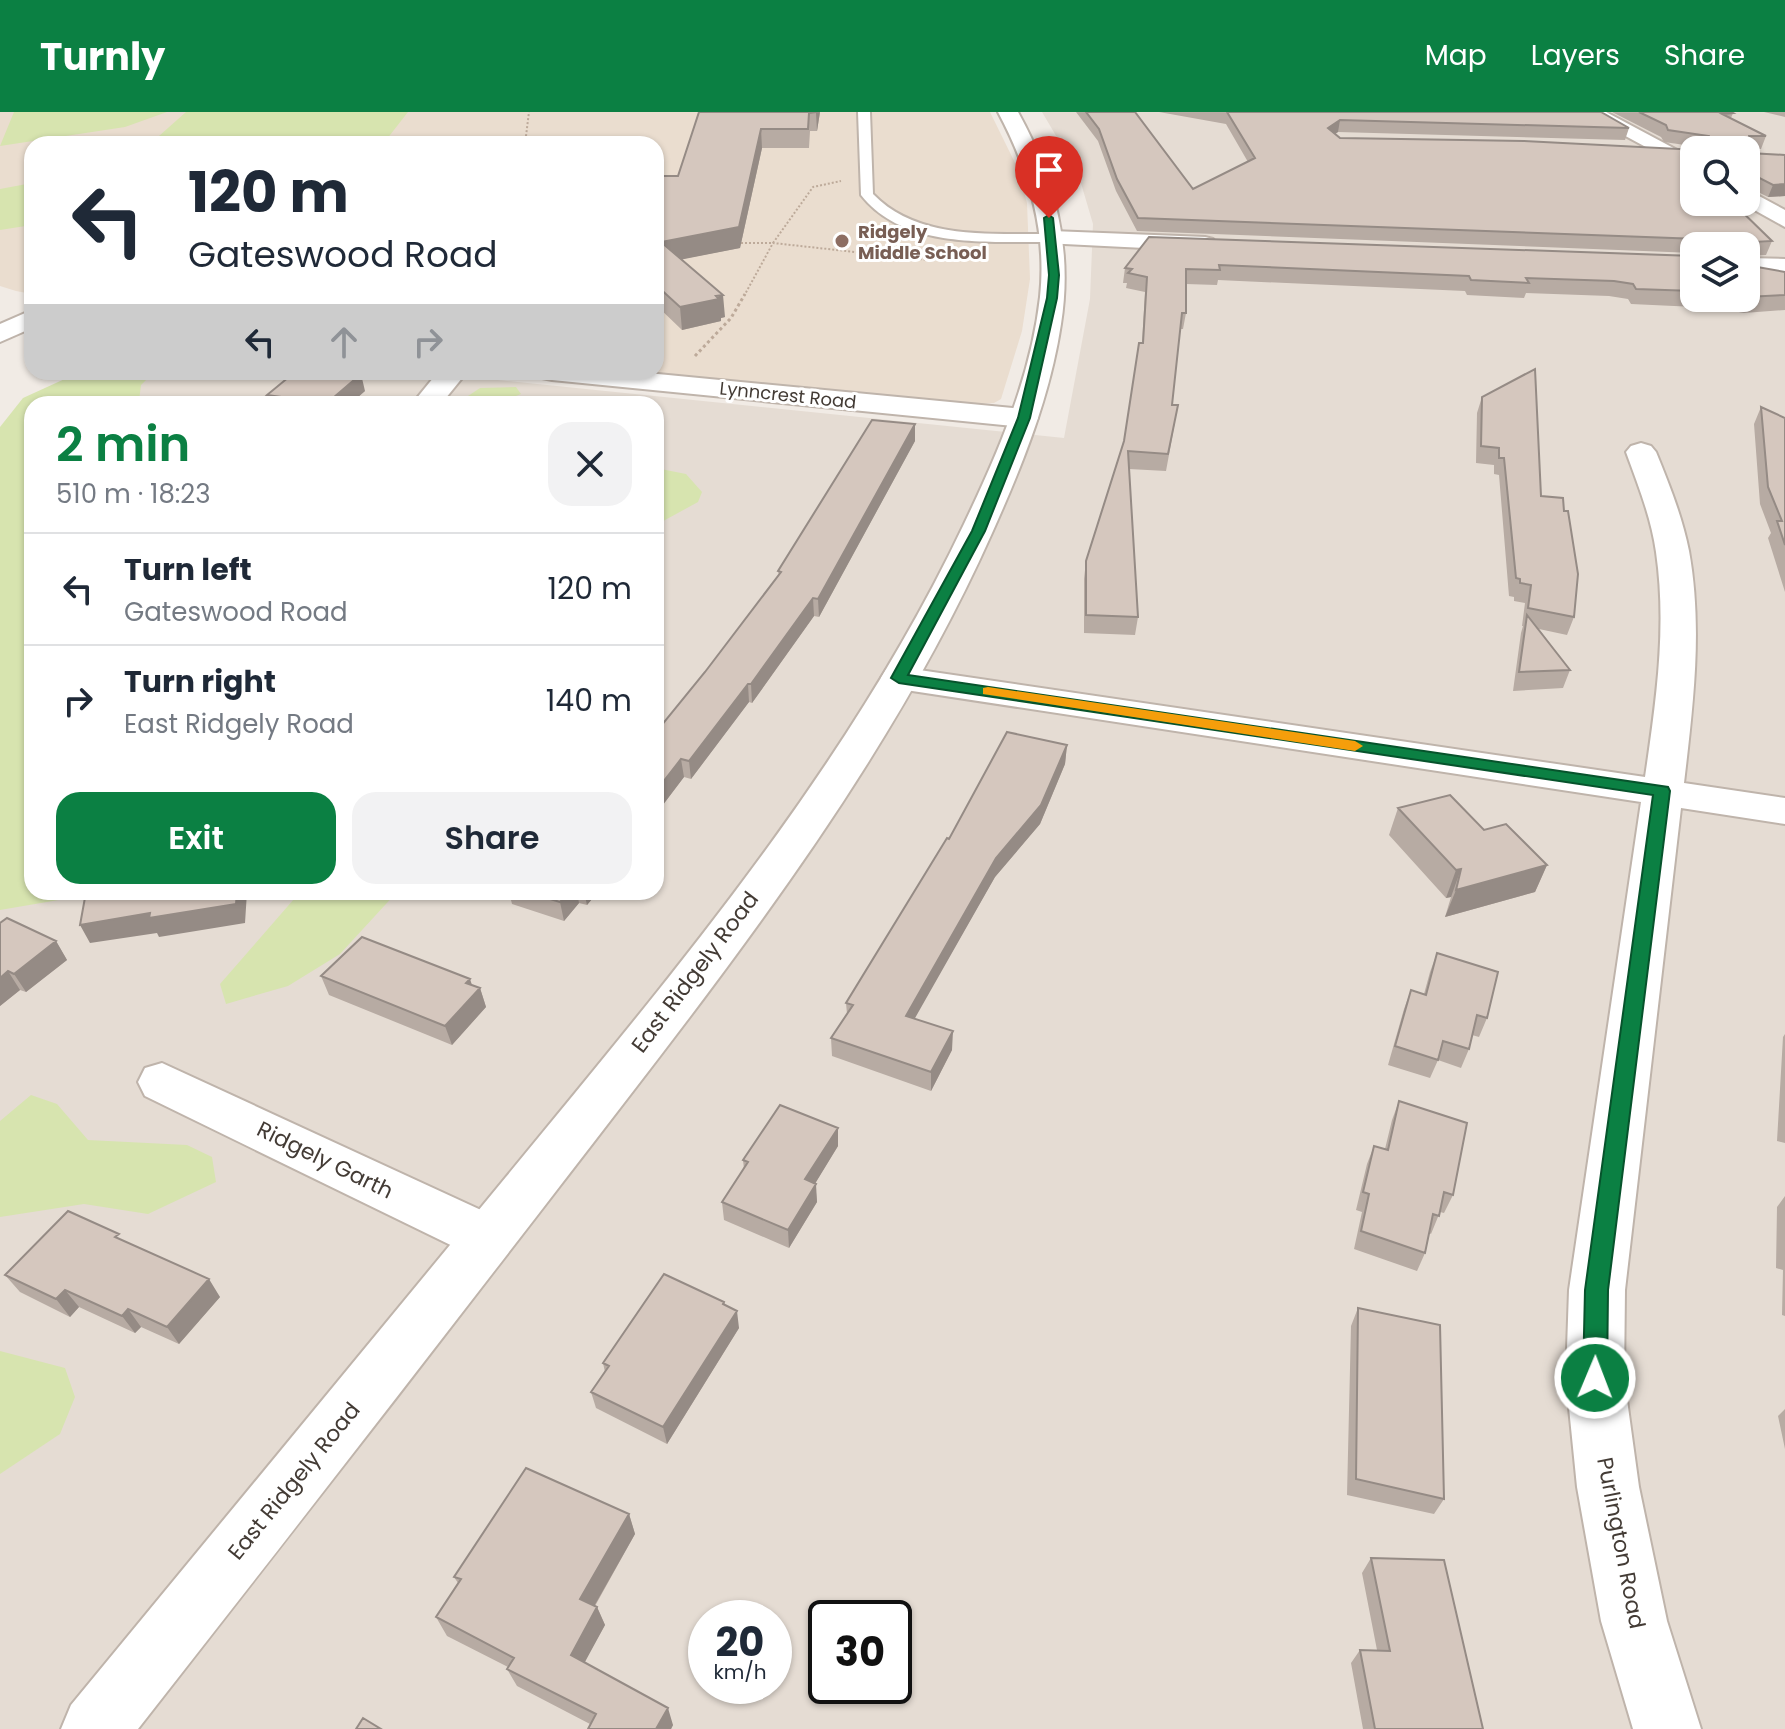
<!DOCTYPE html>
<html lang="en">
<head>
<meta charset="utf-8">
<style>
	body { margin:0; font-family:Poppins,sans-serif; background:#f2f2f3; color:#1f2937; height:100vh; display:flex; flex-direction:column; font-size:30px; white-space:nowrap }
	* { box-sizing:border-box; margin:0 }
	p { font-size:26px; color:#747a83 }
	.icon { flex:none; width:44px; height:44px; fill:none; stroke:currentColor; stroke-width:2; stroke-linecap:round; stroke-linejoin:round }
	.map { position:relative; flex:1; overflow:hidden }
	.sheet { position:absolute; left:24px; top:284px; width:640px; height:504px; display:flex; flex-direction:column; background:#fff; border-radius:24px; box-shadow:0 2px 6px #0004 }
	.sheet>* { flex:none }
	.top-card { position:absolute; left:24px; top:24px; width:640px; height:244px; border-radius:24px; box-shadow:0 2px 6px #0004; background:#fff; color:#1f2937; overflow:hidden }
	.buttons { position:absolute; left:1680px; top:24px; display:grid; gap:16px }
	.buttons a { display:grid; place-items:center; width:80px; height:80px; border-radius:16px; background:#fff; box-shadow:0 2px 6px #0004; font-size:40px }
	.speed { position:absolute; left:688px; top:1488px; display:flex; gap:16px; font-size:40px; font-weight:700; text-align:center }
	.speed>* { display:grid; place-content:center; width:104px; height:104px; border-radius:50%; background:#fff; box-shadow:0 2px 6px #0004; line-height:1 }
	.speed small { font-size:20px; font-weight:400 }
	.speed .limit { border:4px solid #111; border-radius:12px; background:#fff; color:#111 }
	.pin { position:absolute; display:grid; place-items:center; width:68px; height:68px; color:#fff; margin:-82px -34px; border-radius:50% 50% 50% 0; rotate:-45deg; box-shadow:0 0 8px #0007 }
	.pin .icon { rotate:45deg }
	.me { position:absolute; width:88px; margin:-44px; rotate:1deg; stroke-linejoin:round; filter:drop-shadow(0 0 6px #0008) }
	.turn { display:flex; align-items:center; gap:28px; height:168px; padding:0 32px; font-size:36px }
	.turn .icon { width:104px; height:104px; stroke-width:2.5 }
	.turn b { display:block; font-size:56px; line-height:68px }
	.lanes { display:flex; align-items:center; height:76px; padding:0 32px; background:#0003; justify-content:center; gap:40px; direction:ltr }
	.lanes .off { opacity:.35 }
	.round { display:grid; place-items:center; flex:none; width:84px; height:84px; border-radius:24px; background:#f2f2f3 }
	.head { display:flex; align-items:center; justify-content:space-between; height:136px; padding:0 32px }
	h1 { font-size:48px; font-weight:600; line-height:60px; color:#0b8043 }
	.cta { display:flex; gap:16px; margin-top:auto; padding:16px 32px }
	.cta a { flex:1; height:92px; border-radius:24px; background:#0b8043; color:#fff; font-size:32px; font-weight:600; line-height:92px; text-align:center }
	.cta a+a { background:#f2f2f3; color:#1f2937 }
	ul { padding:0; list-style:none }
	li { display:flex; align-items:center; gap:24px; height:112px; padding:0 32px; border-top:2px solid #e0e1e3 }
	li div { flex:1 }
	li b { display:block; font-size:30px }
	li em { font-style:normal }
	header { display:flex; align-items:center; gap:48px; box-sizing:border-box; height:112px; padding:0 40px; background:#0b8043; color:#fff }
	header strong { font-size:38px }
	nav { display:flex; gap:44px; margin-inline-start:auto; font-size:28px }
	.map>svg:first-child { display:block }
	.residential { fill:#e5dcd3; fill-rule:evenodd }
	.education { fill:#eaddcf }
	.green { fill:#d7e4af }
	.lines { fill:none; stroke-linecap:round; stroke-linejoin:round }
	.service-casing { stroke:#bfb4ab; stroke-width:4 }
	.minor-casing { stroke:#bfb4ab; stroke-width:4 }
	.tertiary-casing { stroke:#bfb4ab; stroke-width:4 }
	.path-far1 { stroke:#bdaa9a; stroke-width:2; stroke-dasharray:2 2; stroke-linecap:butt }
	.path { stroke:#bdaa9a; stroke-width:3; stroke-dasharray:3 3; stroke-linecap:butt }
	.service { fill:#fff; fill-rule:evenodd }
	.minor { fill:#fff; fill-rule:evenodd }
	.tertiary { fill:#fff; fill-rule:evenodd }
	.wall { fill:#b7aba3 }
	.shaded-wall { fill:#958b85 }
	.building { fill:#d5c7be; stroke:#958b85; stroke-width:2 }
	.route { fill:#0b8043; stroke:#07532c; stroke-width:2 }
	.slow { fill:#f59e0b }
	.education-dot { fill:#8d6e63; stroke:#fff; stroke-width:3 }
	.labels { text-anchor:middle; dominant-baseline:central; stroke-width:6; stroke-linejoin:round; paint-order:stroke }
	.far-education-label { font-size:18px; font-weight:bold; fill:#785e54; stroke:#fff; text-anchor:start }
	.far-street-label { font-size:18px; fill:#433b35; stroke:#fff }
	.street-label { font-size:22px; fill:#433b35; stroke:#fff }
</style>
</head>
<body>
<header>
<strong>Turnly</strong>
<nav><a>Map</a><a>Layers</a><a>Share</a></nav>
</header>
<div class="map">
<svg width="1785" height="1617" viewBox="0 0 1785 1617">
	<rect width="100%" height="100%" fill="#f1ebe5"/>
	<path class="residential" d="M1042,0h743v1617h-1785v-1160l32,323h624v-488h-554l20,-32h297l645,66 26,-139 3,-75 -15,-51zM1694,38h52v52h-52zM1694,134h52v52h-52zM706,1506h68v68h-68zM826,1506h68v68h-68z"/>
	<path class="education" d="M0,0h990l28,57 9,34 3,76 -8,52 -21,68 -7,4 -16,1 -339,-32h17v-228h-624v150l-16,-3 -16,-5z"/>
	<path class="green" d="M14,0h153l-42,15 -125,19z
		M186,0h222l-25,32h-233z
		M32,71v42l-32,5v-41z
		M80,260h74l-13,13 -2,16 8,3h-115v488h53l-3,4 -82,14v-483l23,-29z
		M516,275l5,7 -25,10h-40l24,-16z
		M656,356l30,6 16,18 -4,10 -42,23z
		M297,780h100l-57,62 -52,32 -62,18 -6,-20 74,-85z
		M31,983l26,9 31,36 99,5 25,12 4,25 -68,32 -64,-10 -84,13v-96z
		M0,1239l65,17 10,29 -15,37 -60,40z"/>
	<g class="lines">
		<defs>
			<path id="service" d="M858,0h12l3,82c45,47 119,39 179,40l7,4 -7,4c-63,-1 -148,8 -191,-47z"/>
			<path id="minor" d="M1581,0h25l88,47v14z
				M1746,77l39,21v17l-45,-25h6z
				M1052,119l153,6 8,2 4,5 -4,5 -8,2 -161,-8 -4,-5 4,-5z
				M1746,146l39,1v14l-39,-1z
				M32,198v18l-32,14v-18z
				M438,260h29l-26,32h-29z
				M538,260h99l387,37 10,3 4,6 -4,6 -10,3 -472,-47 -10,-2z
				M1641,331l10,3 5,6c13,32 26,64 33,99 14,77 4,155 -5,232l101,15v26l-104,-16 -56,482 -1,88 15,109 28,134 34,108h-68l-32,-108 -24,-134 -11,-109 3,-88 72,-488 -742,-113 -13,-3 -5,-8 5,-8 13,-3 746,110c11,-75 22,-150 11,-225 -5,-35 -18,-67 -30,-100l5,-6z
				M162,951l345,159 8,16 -8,16 -19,7 -19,-7 -324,-158 -7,-14 7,-14z"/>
			<path id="tertiary" d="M998,0h20c37,67 55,136 43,212 -11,73 -39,142 -69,209 -106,238 -271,444 -429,649 -141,183 -282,365 -425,547h-77l10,-24c145,-176 290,-352 435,-528 169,-206 343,-410 458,-653 34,-71 67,-147 76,-227 7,-66 -11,-127 -42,-185z"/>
		</defs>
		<use href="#service" class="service-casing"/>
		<use href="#minor" class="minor-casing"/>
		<use href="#tertiary" class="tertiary-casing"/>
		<path class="path-far1" d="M525,32l4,-32
			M741,131h32l40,-56 28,-6
			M744,184l29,-53 155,17"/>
		<path class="path" d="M695,244l36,-38 14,-24"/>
		<use href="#service" class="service"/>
		<use href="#minor" class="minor"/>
		<use href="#tertiary" class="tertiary"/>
	</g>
	<path class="wall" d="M699,0h121l-3,19h-7l-1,17h-47l-22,100 -58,11 43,58 -4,1v3l-39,9 -26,-25v-129h22z
		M1076,0h59l58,77 55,-27 -22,-38 -67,-12h442l28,16 -4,12 -287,-8 -3,2 5,4 358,12 1,-3 -35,-5 -3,-5 -49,-25h119l2,1 -2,5 35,18 -5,13h-12v4l36,2v41l-17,1 -20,-10 -2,4v-41l-52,52 78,39 -6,14 -20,1v-10h-52v7l-557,-22 -21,-40 -18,-50z
		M1764,0h21v5z
		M1149,125l545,19v42h52v-33l39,7v38l-41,3 -27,-5 -86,-4 -3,-5 -19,-3 -83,-3 -2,5 -57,-3 -2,-4 -247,-11 -1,5 -31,-1v29l-3,16h-3l-8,76 3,17 -9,49 -37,-2 9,148 -3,18 -51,-2v-54l2,-18 38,-120 18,-98 3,-51 -19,-4 1,-5h-4l2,-15z
		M365,279l-15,13h-80l-3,-9z
		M1482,285l59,99 33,121 -7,18 -28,-6 31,41 -7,18 -50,3 8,-58 2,-7h-1l3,-23 -11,-2v-4l-5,-1 -10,-121 -5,-1v-9l-18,-2 1,-50z
		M1761,295l24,11v174l-17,-54 3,-5 -11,-29 -6,-80z
		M915,312v17l-96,176 -5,-1 -62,87 -3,-1 -58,77 -7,-2 -28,37 49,-142 74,-97 -1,-4z
		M1067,633l-2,19 -25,60 -45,53 -81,141 38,32 -21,41 -99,-35 -1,-18 16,-24 -1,-11z
		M1398,696l86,22 63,35 -12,27 -90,25 6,-20 -5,1 -57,-63z
		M509,780h89l-11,13 -8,-2 -15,18 -52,-17z
		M0,811l56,18 11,19 -41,32 -6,-2 -20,16z
		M1437,841l50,65 -8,19 -7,-2 -3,14 -8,19 -23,-8 -8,18 -42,-13 16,-56 7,-19 13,4 6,-22z
		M321,864l151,9 8,3 6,19 -34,38 -123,-50z
		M1785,922v109l-8,-2 6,-104z
		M1399,989l54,94 -9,18 -4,-1 -9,22 -2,-1 -4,20 -8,18 -63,-22 8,-37 -6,-2 11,-46 7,-18 11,3 7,-29z
		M838,1016v18l-23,37 2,19 -28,46 -65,-28 -2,-18 22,-33 -1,-9z
		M1785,1084v120l-3,-1 1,-45 -7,-2 1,-61z
		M124,1129l96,56 -41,47 -38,-17 -6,6 -56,-26 -9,10 -50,-25 -15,-17z
		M724,1190l1,3 14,23 -72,116 -71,-36 -5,-16 14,-20 -2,-9z
		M1358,1196l86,191 -10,15 -87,-19 4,-169z
		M1785,1297v40l-7,-33z
		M629,1402l6,20 -40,72 2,1 8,18 -21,37 89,63 -2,4h-83l2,-5 -73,-38 -10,-17 1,-2 -61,-31 -11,-19 22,-34 -4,-6z
		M1371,1446l112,171h-120l-12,-66 9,-13h17l-15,-77z"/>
	<path class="shaded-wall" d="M816,0h4l-3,19 -1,-18z
		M1340,8l-2,12 -13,8 3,-12z
		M761,17l1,19 -22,100 -76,15 -3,-21z
		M1785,72v12l-17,1 5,-12z
		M723,183l2,22 -4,1v3l-39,9 -2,-23z
		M361,262l4,17 -15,13h-24z
		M915,312v17l-96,176 -1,-18z
		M813,486l1,18 -62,87 -1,-19z
		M748,572l1,18 -58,77 -2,-18z
		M1067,633l-2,19 -25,60 -45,53 -89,157v-18l90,-158z
		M681,647l3,18 -28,37v-23z
		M1547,753l-12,27 -90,25 11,-27z
		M1461,757l-10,28 -5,1 10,-28z
		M237,780h10l-2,31 -86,14 -2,-4 -67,10 -10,-18z
		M569,780h8l2,11 -15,18 -4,-19z
		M584,780h14l-11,13z
		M56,829l11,19 -41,32 -12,-18z
		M8,859l12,19 -20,16v-28z
		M470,867l5,15 5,-6 6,19 -34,38 -7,-19 21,-43z
		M953,919l-1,19 -21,41v-19z
		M838,1016v18l-31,51 -2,-18z
		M816,1072l1,18 -28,46 -1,-18z
		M209,1167l11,18 -41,47 -12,-17z
		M65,1178l14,17 -9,10 -14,-18z
		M128,1197l13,18 -6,6 -13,-17z
		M737,1199l2,17 -72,116 -4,-17z
		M629,1402l6,20 -47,83 -8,-18z
		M597,1495l8,18 -26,48 -8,-18z
		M668,1596l5,17 -2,4h-15z"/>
	<path class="building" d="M699,0h117l-7,1 -1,16h-47l-22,98 -78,15 62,53 -7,1 3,3 -39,8 -24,-22v-109h22z
		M1086,0h49l58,77 62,-31 -28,-46h374l28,16 -289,-8 -12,8 12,10 184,3 174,9 4,-9 7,-1v-4l-41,-6 -2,-5 -27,-13h92l2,1 -11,1 44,22h-17v17l36,2v29l-12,1 -21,-11 -4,2v10h-2v-36h-52v52h38l40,39 -70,4 -3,-6 -561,-21 -21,-39 -18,-50z
		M1149,125l545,19v35l-58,-2 -3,-5 -19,-3 -88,-3 3,5 -58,-3 -2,-4 -250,-11 1,5 -34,-1v44h-4l-10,92h6l-10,49 -40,-3 10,166 -52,-2v-54l38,-120 15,-98h4l4,-66 -19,-4 4,-4 -7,-1z
		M1746,153l39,7v23l-39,2z
		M1535,257l6,127 22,2 1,13h4l10,63 -4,43 -46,-9 3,-23 -11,-2v-4l-4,-1 -12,-120h-5v-10l-18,-2 1,-49z
		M295,260h45l21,2 -35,30 -48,-4 3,-3 -14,-2z
		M1761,295l24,11v127l-8,-24h5l-14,-34z
		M872,308l43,4 -97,175 -5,-1 -62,86h-3l-59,77 -8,-2 -25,32v-59l49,-60 76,-100 -3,-1z
		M1527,503l43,55 -51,2z
		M1007,620l60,13 -26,60 -45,53 -90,158 47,15 -22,41 -100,-34 22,-33 -7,-2 101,-165 2,1z
		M1450,683l34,35 22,-6 41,41 -91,25 5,-21 -5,1 -58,-62z
		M86,780h151l-1,12 -87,14 1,-5 -70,12z
		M528,780h41l-9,10z
		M7,806l49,23 -42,33 -6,-3 -8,7v-55z
		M362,825l108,42 -4,4 14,5 -35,38 -124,-50z
		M1437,841l61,19 -11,46 -10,-3 -8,34 -26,-8 -5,19 -43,-14 16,-56 15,5z
		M1399,989l68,22 -14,72 -9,-3 -5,24 -6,-2 -8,39 -64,-22 8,-37 -6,-2 11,-46 14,4z
		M780,993l58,23 -33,51 11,5 -28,46 -66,-28 26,-40 -5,-2z
		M68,1099l51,23 -4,3 94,42 -42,48 -39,-18 -6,7 -57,-26 -9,9 -51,-24z
		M664,1162l60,28 -1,2 14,7 -74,116 -72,-35 18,-26 -6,-3z
		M1358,1196l82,17 4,174 -88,-20z
		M526,1356l103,46 -49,85 17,8 -26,48 97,53 -12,21h-68l8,-15 -89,-45 7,-11 -78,-41 25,-38 -7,-2z
		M1371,1446l73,2 39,169h-108l-15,-79 30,1z
		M363,1606l18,11h-25z"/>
	<path class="route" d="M1049,103l4,3 6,57 -2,23 -27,120 -45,113 -77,144 760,112 2,4 -62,499 -1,88 -4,7 -8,4 -9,-4 -3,-7 2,-88 68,-495 -754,-112 -8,-5 81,-147 46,-113 29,-120 2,-23 -5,-57z"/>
	<path class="slow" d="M988,575l367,54 8,5 -8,5 -372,-57v-6z"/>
	<circle class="education-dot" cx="842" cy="129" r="8"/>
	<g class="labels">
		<g class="far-education-label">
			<text x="858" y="119">Ridgely<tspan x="858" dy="21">Middle School</tspan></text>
		</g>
		<g class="far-street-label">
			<text transform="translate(788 283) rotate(6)">Lynncrest Road</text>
		</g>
		<g class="street-label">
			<text transform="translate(695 860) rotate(-53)">East Ridgely Road</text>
			<text transform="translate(325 1048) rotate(26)">Ridgely Garth</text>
			<text transform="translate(294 1369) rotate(-51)">East Ridgely Road</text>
			<text transform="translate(1621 1431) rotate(79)">Purlington Road</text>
		</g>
	</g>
</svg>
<div class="buttons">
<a><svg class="icon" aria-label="search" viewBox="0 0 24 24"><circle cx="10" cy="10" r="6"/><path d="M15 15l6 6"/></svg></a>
<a><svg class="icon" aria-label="layers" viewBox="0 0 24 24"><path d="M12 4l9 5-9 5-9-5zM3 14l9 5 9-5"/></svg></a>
</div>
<div class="speed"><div>20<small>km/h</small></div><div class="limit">30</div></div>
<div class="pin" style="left:1049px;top:106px;background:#d93025"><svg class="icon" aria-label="arrive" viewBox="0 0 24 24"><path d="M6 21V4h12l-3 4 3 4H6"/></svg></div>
<svg class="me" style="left:1595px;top:1266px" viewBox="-20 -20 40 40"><circle r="17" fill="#0b8043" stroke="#fff" stroke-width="3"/><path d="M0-11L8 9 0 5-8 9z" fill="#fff"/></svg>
<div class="top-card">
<div class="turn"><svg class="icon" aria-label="left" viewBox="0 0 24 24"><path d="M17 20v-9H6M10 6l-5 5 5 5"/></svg><div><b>120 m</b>Gateswood Road</div></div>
<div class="lanes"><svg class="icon" aria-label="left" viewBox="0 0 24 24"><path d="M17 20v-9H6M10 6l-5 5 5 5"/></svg><svg class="icon off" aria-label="ahead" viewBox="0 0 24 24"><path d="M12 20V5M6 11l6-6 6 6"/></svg><svg class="icon off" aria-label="right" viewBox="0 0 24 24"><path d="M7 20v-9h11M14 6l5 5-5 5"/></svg></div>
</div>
<section class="sheet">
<div class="head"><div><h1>2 min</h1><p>510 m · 18:23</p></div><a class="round"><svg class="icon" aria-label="close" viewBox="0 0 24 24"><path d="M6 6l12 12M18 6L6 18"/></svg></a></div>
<ul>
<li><svg class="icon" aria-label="left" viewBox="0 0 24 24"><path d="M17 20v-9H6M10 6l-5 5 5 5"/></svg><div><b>Turn left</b><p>Gateswood Road</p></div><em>120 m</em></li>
<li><svg class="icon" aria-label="right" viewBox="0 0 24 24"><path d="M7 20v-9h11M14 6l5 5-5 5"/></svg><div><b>Turn right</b><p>East Ridgely Road</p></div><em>140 m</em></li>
</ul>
<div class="cta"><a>Exit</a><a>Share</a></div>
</section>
</div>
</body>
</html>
